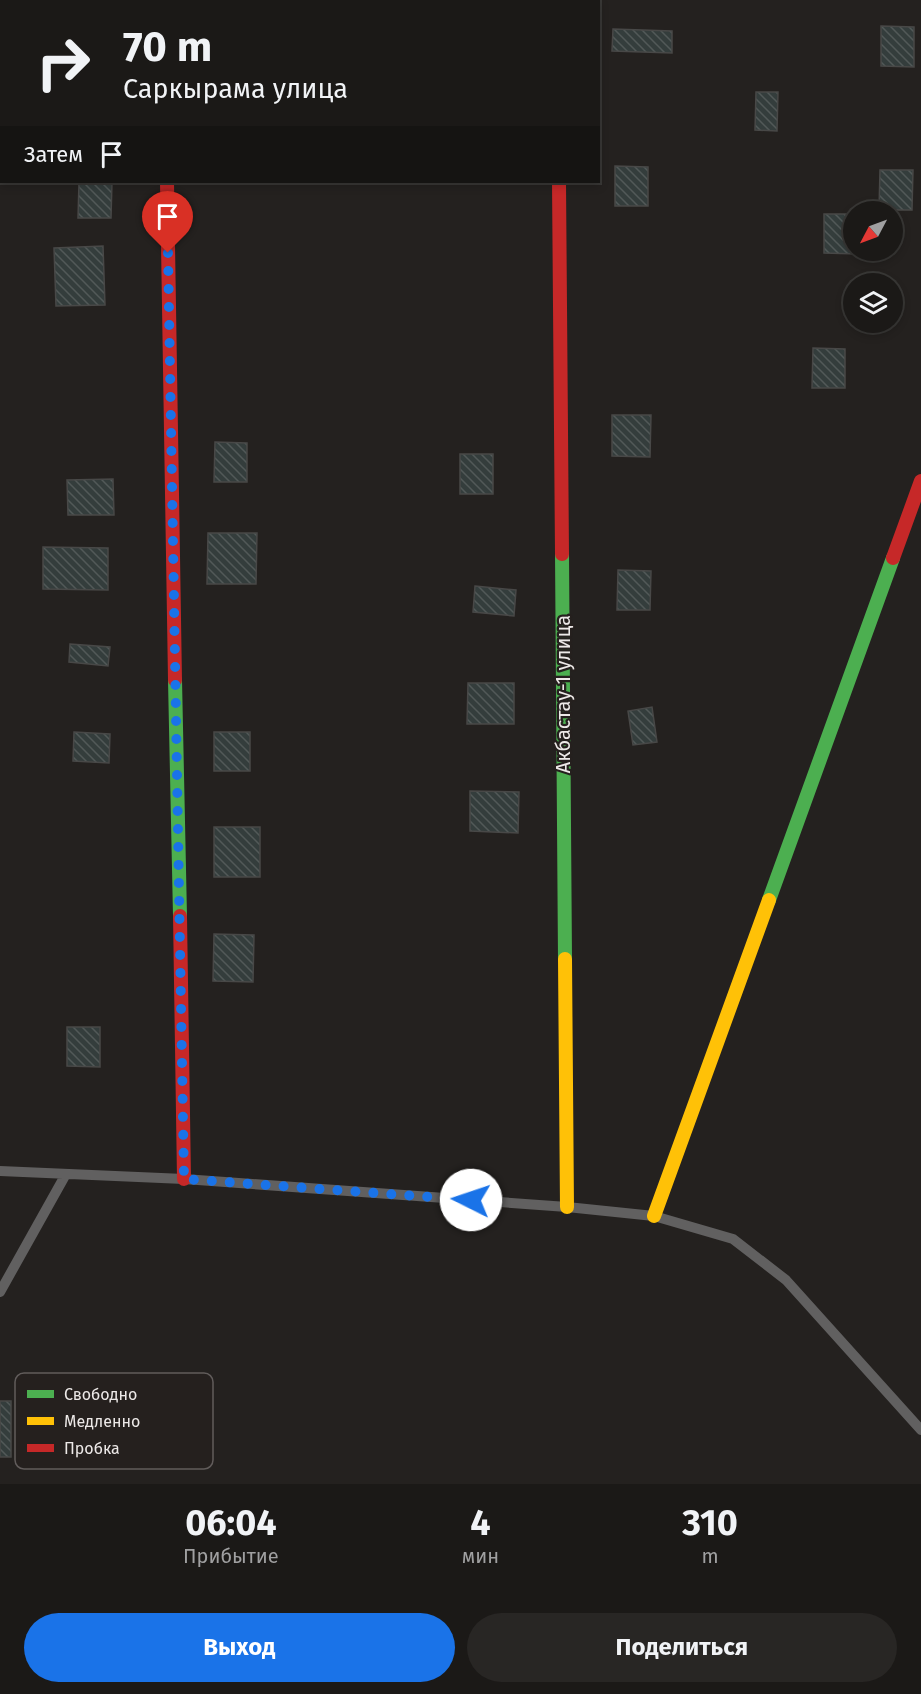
<!DOCTYPE html>
<html lang="ru">
<head>
<meta charset="utf-8">
<style>
	body { margin:0; font-family:"Fira Sans",sans-serif; background:#282624; color:#f1f3f6; height:100vh; display:flex; flex-direction:column; font-size:22px; white-space:nowrap }
	* { box-sizing:border-box; margin:0 }
	p { font-size:20px; color:#a0a0a1 }
	.icon { flex:none; width:33px; height:33px; fill:none; stroke:currentColor; stroke-width:2; stroke-linecap:round; stroke-linejoin:round }
	.map { position:relative; height:1484px; overflow:hidden }
	.details { display:flex; flex-direction:column; background:#1b1917; flex:1 }
	.details>* { flex:none }
	.banner { position:absolute; left:0px; top:0px; width:600px; height:183px; box-shadow:0 3px 9px #0003,0 0 0 2px #393836; background:#1b1917; color:#f1f3f6; overflow:hidden }
	.needle { width:39px; rotate:229deg }
	.buttons { position:absolute; left:843px; top:201px; display:grid; gap:12px }
	.buttons a { display:grid; place-items:center; width:60px; height:60px; border-radius:50%; background:#1b1917; box-shadow:0 3px 9px #0003,0 0 0 2px #393836; font-size:30px }
	.pin { position:absolute; display:grid; place-items:center; width:51px; height:51px; color:#fff; margin:-62px -26px; border-radius:50% 50% 50% 0; rotate:-45deg; box-shadow:0 0 6px #0007 }
	.pin .icon { rotate:45deg }
	.me { position:absolute; width:66px; margin:-33px; rotate:274deg; stroke-linejoin:round; filter:drop-shadow(0 0 4px #0008) }
	.turn { display:flex; align-items:center; gap:21px; height:126px; padding:0 24px; font-size:27px }
	.turn .icon { width:78px; height:78px; stroke-width:2.5 }
	.turn b { display:block; font-size:42px; line-height:51px }
	.then { display:flex; align-items:center; height:57px; padding:0 24px; background:#0003; gap:12px; font-size:22px }
	.eta { display:flex; justify-content:space-evenly; align-items:center; height:102px; text-align:center }
	.eta b { font-size:36px; font-weight:700; line-height:42px }
	.primary-button { display:flex; gap:12px; margin-top:auto; padding:12px 24px }
	.primary-button a { flex:1; height:69px; border-radius:36px; background:#1a73e8; color:#fff; font-size:24px; font-weight:700; line-height:69px; text-align:center }
	.primary-button a+a { background:#282624; color:#f1f3f6 }
	.map>svg:first-child { display:block }
	.building { fill:url(#building-back-hatch); stroke:#484847; stroke-width:1.5 }
	.lines { fill:none; stroke-linecap:round; stroke-linejoin:round }
	.lane { stroke:#616060; stroke-width:10 }
	.street { stroke:#616060; stroke-width:20 }
	.fast { stroke:#4caf50; stroke-width:14 }
	.slow { stroke:#ffc107; stroke-width:14 }
	.jam { stroke:#c62828; stroke-width:14 }
	.route { stroke:#1a73e8; stroke-width:10; stroke-dasharray:0 18 }
	.labels { text-anchor:middle; dominant-baseline:central; stroke-width:4.5; stroke-linejoin:round; paint-order:stroke }
	.street-label { font-size:20px; fill:#ede9e8; stroke:#25201e }
	.key { fill:#25201e; stroke:#615c5b; stroke-width:1.5 }
	.key-label { font-size:16px; fill:#ede9e8 }
</style>
</head>
<body>
<div class="map">
<svg width="921" height="1484" viewBox="0 0 921 1484">
	<defs>
		<pattern id="building-back-hatch" width="6" height="6" patternUnits="userSpaceOnUse" patternTransform="scale(1.5)"><rect width="6" height="6" fill="#343d3c"/><path d="M-1 5l2 2M0 0l6 6M5-1l2 2" fill="none" stroke="#525958"/></pattern>
	</defs>
	<rect width="100%" height="100%" fill="#24211f"/>
	<path class="building" d="M881,26l33,1v40l-33,-1z
		M613,29l59,2v22l-60,-2z
		M756,92h22l-1,39 -22,-1z
		M615,166l33,1v39h-33z
		M880,170h33l-1,40h-33z
		M79,182h33l-1,36h-33z
		M824,214h30v36h3v4l-33,-1z
		M103,246l2,59 -49,1 -2,-58z
		M813,348l32,1v39h-33z
		M612,415h39l-1,42 -38,-1z
		M215,442l32,1v39h-33z
		M460,454h33v40h-33z
		M113,479l1,36h-46l-1,-35z
		M208,533h49l-1,51h-49z
		M43,547l65,1v42l-65,-1z
		M618,570l33,1 -1,39h-33z
		M475,586l41,4 -2,26 -41,-4z
		M70,644l40,3 -2,19 -39,-4z
		M468,683h46v41h-47z
		M652,707l5,35 -24,3 -5,-34z
		M74,732l36,2 -1,29 -36,-2z
		M214,732h36v39h-36z
		M470,791l49,1 -1,41 -48,-2z
		M214,827h46v50h-46z
		M214,934l40,1 -1,47 -40,-1z
		M67,1027h33v40l-33,-1z
		M0,1401h11v56h-11z"/>
	<g class="lines">
		<path class="lane" d="M0,1171l184,8 383,28 87,9 79,23 53,41 135,150
			M0,1292l66,-118"/>
		<path class="street" d="M164,0v2
			M558,0v2"/>
		<path class="fast" d="M562,554l3,405
			M175,680l5,236
			M769,900l124,-342"/>
		<path class="slow" d="M565,959l2,248
			M654,1216l115,-316"/>
		<path class="jam" d="M167,182l8,498
			M559,182l3,372
			M893,558l28,-77
			M180,916l4,263"/>
	</g>
	<g class="lines">
		<path class="route" d="M168,253l16,926 287,21"/>
	</g>
	<g class="labels">
		<g class="street-label">
			<text transform="translate(563 694) rotate(-90)">Акбастау-1 улица</text>
		</g>
	</g>
	<rect x="15" y="1373" width="198" height="96" rx="9" class="key"/>
	<rect x="27" y="1390" width="27" height="8" fill="#4caf50"/>
	<rect x="27" y="1417" width="27" height="8" fill="#ffc107"/>
	<rect x="27" y="1444" width="27" height="8" fill="#c62828"/>
	<g class="key-label">
		<text x="64" y="1400">Свободно</text>
		<text x="64" y="1427">Медленно</text>
		<text x="64" y="1454">Пробка</text>
	</g>
</svg>
<div class="buttons">
<a><svg class="needle" viewBox="-14 -14 28 28"><path d="M0-13l5 13h-10z" fill="#e53935"/><path d="M0 13l5-13h-10z" fill="#a0a0a1"/></svg></a>
<a><svg class="icon" aria-label="layers" viewBox="0 0 24 24"><path d="M12 4l9 5-9 5-9-5zM3 14l9 5 9-5"/></svg></a>
</div>
<div class="pin" style="left:168px;top:253px;background:#d93025"><svg class="icon" aria-label="arrive" viewBox="0 0 24 24"><path d="M6 21V4h12l-3 4 3 4H6"/></svg></div>
<svg class="me" style="left:471px;top:1200px" viewBox="-20 -20 40 40"><circle r="19" fill="#fff"/><path d="M0-13L10 11 0 6-10 11z" fill="#1a73e8"/></svg>
<div class="banner">
<div class="turn"><svg class="icon" aria-label="right" viewBox="0 0 24 24"><path d="M7 20v-9h11M14 6l5 5-5 5"/></svg><div><b>70 m</b>Саркырама улица</div></div>
<div class="then">Затем<svg class="icon" aria-label="arrive" viewBox="0 0 24 24"><path d="M6 21V4h12l-3 4 3 4H6"/></svg></div>
</div>
</div>
<section class="details">
<div class="eta">
<div><b>06:04</b><p>Прибытие</p></div>
<div><b>4</b><p>мин</p></div>
<div><b>310</b><p>m</p></div>
</div>
<div class="primary-button"><a>Выход</a><a>Поделиться</a></div>
</section>
</body>
</html>
